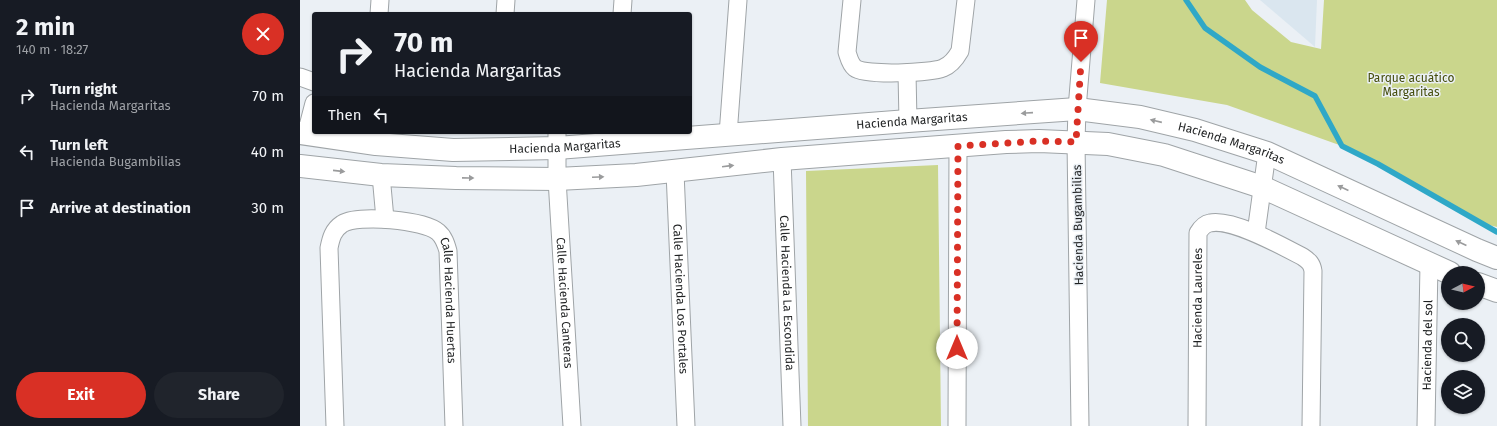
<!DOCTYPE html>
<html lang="en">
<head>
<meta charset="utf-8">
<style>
	body { margin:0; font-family:"Fira Sans",sans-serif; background:#20242c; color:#f1f3f6; height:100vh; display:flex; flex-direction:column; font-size:15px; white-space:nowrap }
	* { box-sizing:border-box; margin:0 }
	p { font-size:13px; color:#9ea1a6 }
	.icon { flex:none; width:22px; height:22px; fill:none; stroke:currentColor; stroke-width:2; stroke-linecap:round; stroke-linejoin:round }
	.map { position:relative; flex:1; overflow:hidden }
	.side { display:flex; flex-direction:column; background:#171b24; width:300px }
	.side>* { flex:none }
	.guide { position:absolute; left:12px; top:12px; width:380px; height:122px; border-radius:4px; box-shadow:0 1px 3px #0004; background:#171b24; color:#f1f3f6; overflow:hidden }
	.needle { width:26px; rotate:83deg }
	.controls { position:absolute; left:1141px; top:266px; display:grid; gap:8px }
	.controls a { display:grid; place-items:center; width:44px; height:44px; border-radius:50%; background:#171b24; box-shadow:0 1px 3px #0004; font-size:20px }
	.pin { position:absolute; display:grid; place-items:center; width:34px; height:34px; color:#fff; margin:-41px -17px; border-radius:50% 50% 50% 0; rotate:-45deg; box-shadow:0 0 4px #0007 }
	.pin .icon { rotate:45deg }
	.me { position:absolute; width:44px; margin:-22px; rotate:0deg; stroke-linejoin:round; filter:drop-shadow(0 0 3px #0008) }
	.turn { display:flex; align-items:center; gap:14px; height:84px; padding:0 16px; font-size:18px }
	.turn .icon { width:52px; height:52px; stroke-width:2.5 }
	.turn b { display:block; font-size:28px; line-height:34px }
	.then { display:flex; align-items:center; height:38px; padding:0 16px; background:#0003; gap:8px; font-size:15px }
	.round { display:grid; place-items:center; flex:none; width:42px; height:42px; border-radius:21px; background:#20242c }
	.headline { display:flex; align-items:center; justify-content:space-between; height:68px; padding:0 16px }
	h1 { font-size:24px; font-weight:700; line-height:30px }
	.cta { display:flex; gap:8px; margin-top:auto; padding:8px 16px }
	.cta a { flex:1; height:46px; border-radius:24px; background:#d93025; color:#fff; font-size:16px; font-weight:700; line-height:46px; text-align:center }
	.cta a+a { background:#20242c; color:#f1f3f6 }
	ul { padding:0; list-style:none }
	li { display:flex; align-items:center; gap:12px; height:56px; padding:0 16px }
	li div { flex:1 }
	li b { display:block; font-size:15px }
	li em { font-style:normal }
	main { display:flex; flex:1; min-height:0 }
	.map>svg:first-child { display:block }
	.built { fill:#dae6ef }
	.green { fill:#cad68c }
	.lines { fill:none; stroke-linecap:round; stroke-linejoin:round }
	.stream { stroke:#2fa8c7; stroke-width:5.5 }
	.street-casing { stroke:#9fa4a7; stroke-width:19 }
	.secondary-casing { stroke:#9fa4a7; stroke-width:24 }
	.street { stroke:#fff; stroke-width:17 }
	.secondary { stroke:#fff; stroke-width:22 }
	.oneway { fill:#9a9b9c }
	.route { stroke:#d93025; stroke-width:7; stroke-dasharray:0 12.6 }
	.labels { text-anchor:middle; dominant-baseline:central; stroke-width:3; stroke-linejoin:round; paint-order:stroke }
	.park-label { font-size:12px; fill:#464e0d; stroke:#ebf0f5 }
	.street-label { font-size:12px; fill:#1f2122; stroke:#ebf0f5 }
</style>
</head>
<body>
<main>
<section class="side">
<div class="headline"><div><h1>2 min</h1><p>140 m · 18:27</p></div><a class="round" style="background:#d93025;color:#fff"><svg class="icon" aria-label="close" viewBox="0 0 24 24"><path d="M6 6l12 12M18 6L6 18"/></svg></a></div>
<ul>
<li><svg class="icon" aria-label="right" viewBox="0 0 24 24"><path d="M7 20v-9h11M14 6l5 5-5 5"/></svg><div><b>Turn right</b><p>Hacienda Margaritas</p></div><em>70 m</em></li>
<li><svg class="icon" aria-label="left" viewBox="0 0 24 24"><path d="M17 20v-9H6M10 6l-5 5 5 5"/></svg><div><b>Turn left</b><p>Hacienda Bugambilias</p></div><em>40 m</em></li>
<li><svg class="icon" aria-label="arrive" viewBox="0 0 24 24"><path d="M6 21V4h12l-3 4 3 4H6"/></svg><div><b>Arrive at destination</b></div><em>30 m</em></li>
</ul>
<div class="cta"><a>Exit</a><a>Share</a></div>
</section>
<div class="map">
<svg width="1197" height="426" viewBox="0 0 1197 426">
	<rect width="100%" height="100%" fill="#ebf0f5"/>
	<path class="built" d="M960,0h57l-2,47z"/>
	<path class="green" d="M807,0h138l7,10 39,32 30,7 3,-49h173v227l-16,-4 -103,-59 -36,-18 -115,-41 -127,-22z
		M638,165l3,261h-133l-2,-255z"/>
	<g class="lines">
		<path class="stream" d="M886,0l19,28 55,39 55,29 27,50 36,18 119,68"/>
		<defs>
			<g id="street">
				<path d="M552,0l-5,52c2,6 3,12 8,16 10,8 76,5 88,0 8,-3 13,-10 17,-17l6,-51"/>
				<path d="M79,14l1,-14"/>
				<path d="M205,14l1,-14"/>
				<path d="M322,14l1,-14"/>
				<path d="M607,73l1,48"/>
				<path d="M0,77l14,5"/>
				<path id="s1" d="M257,132v47l15,247"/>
				<path d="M6,134l8,-31"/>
				<path d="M428,135l10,-135"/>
				<path id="s2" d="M482,159l10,267"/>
				<path id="s3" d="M375,172l11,254"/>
				<path d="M81,175l4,44"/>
				<path d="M956,233l11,-80"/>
				<path id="s4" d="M35,426l-6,-178c2,-10 4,-18 13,-24 16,-10 82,-4 96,8 6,5 8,12 10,19l6,175"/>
				<path d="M657,426l1,-280"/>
				<path d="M780,426l-4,-284 1,-33 9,-109"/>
				<path id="s5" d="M897,426l1,-193c3,-5 6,-9 12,-10 22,-5 72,23 93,34 6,4 9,7 10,14l-2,155"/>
				<path id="s6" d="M1126,426l3,-162"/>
			</g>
			<g id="secondary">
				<path id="s7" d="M0,133l76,11 77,6 104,-2 351,-27 169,-12 63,8 55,13 72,23 210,97 20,8"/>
				<path d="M0,166l81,9 75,3 101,1 79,-4 146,-16 224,-17 33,-1 69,3 56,11 98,32 188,86"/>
				<path d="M1178,284l19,7"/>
			</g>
		</defs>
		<use href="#street" class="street-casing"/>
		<use href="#secondary" class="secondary-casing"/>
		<use href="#street" class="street"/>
		<use href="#secondary" class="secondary"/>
	</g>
	<defs><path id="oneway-solid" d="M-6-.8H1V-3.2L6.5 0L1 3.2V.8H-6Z"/></defs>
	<g class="oneway">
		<use href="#oneway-solid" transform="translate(727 113) rotate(176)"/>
		<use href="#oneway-solid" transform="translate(856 121) rotate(-167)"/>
		<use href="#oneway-solid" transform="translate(428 166) rotate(-7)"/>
		<use href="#oneway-solid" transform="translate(39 171) rotate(6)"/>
		<use href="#oneway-solid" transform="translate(298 177) rotate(-3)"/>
		<use href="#oneway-solid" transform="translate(168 178) rotate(1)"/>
		<use href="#oneway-solid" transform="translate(1043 188) rotate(-155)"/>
		<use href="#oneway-solid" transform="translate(1161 243) rotate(-155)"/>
	</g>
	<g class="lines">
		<path class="route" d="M657,348l1,-202 81,-5 37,1 5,-80"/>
	</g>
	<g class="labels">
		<g class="park-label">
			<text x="1111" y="78">Parque acuático<tspan x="1111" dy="14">Margaritas</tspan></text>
		</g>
		<g class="street-label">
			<text stroke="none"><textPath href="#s7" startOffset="614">Hacienda Margaritas</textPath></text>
			<text stroke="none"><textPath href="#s7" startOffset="938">Hacienda Margaritas</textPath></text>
			<text stroke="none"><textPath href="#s7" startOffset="266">Hacienda Margaritas</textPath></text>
			<text transform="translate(778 225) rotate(-91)">Hacienda Bugambilias</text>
			<text stroke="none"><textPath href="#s2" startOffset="134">Calle Hacienda La Escondida</textPath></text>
			<text stroke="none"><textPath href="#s5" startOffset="128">Hacienda Laureles</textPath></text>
			<text stroke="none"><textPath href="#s3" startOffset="127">Calle Hacienda Los Portales</textPath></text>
			<text stroke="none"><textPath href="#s4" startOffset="376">Calle Hacienda Huertas</textPath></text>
			<text stroke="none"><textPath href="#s1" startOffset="171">Calle Hacienda Canteras</textPath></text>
			<text stroke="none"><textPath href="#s6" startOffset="81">Hacienda del sol</textPath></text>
		</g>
	</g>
</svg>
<div class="controls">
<a><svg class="needle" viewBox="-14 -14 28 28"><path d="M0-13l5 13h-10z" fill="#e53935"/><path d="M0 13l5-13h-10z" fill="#9ea1a6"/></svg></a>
<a><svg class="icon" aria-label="search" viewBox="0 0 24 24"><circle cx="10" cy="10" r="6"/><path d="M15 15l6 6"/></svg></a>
<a><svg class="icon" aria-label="layers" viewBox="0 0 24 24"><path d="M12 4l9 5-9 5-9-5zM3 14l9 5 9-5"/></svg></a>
</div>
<div class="pin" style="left:781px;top:62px;background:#d93025"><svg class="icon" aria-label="arrive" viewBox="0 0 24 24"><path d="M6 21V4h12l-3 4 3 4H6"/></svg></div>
<svg class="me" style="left:657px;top:348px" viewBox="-20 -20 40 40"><circle r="19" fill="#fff"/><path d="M0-13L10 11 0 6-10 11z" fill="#d93025"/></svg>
<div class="guide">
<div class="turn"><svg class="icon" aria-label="right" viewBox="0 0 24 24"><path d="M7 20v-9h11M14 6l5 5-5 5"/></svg><div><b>70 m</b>Hacienda Margaritas</div></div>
<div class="then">Then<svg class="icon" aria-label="left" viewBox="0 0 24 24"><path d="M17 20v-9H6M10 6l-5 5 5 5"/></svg></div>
</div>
</div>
</main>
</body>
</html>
